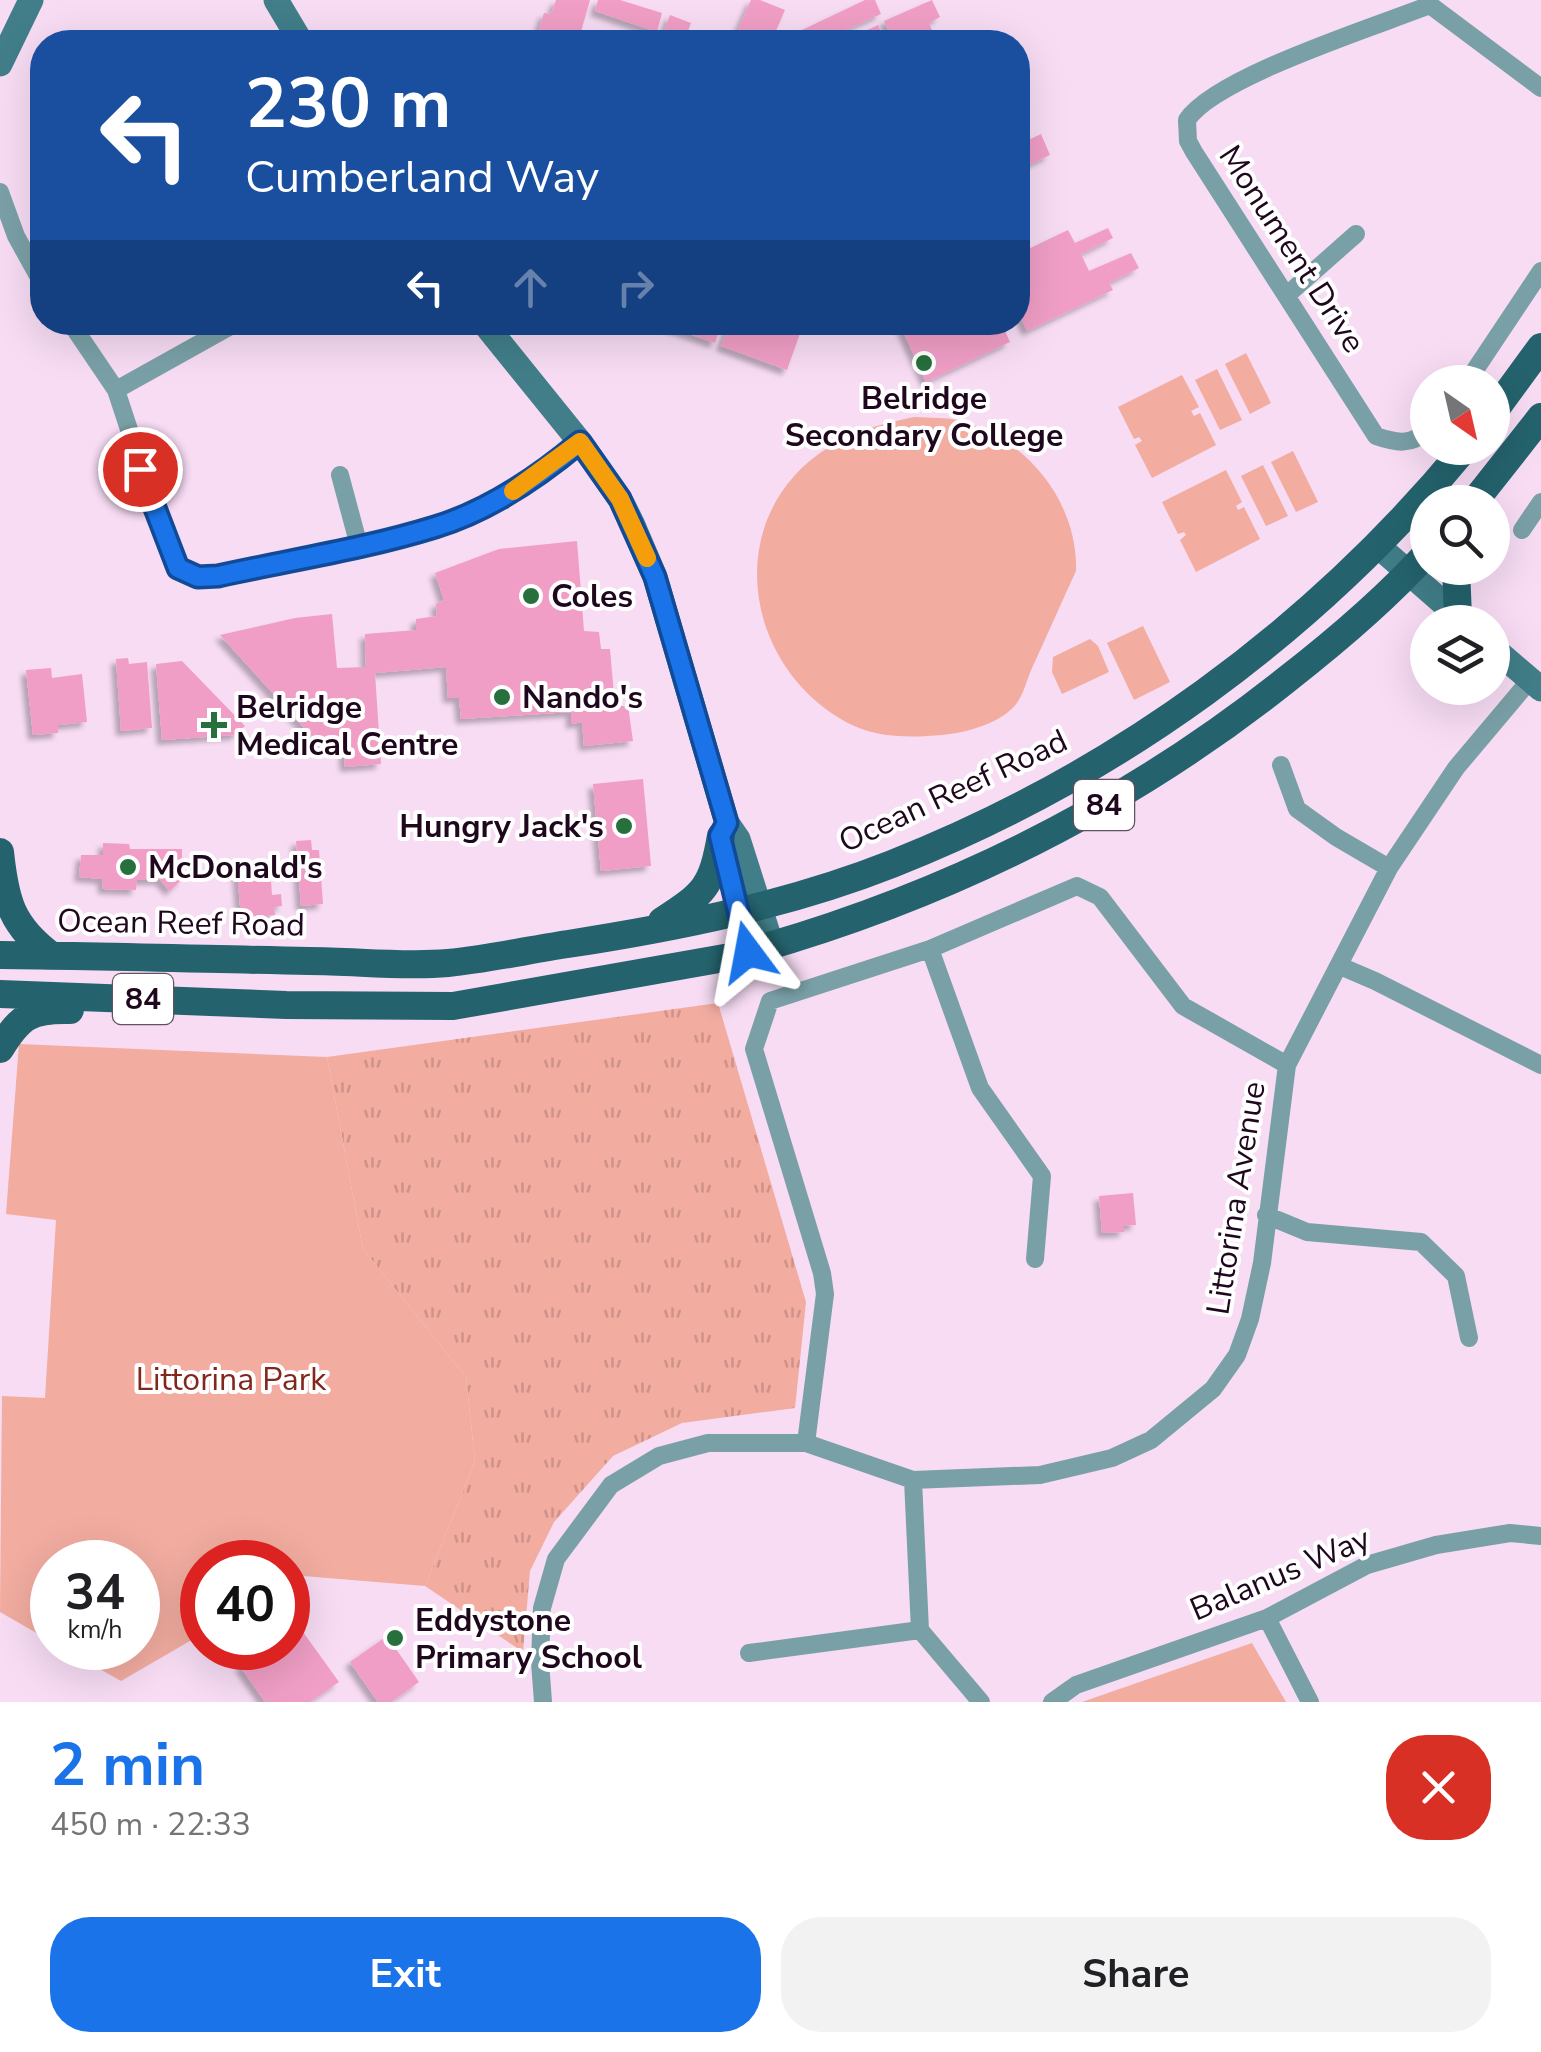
<!DOCTYPE html>
<html lang="en">
<head>
<meta charset="utf-8">
<style>
	body { margin:0; font-family:"Nunito Sans",sans-serif; background:#f2f2f2; color:#202124; height:100vh; display:flex; flex-direction:column; font-size:38px; white-space:nowrap }
	* { box-sizing:border-box; margin:0 }
	p { font-size:32px; color:#757577 }
	.icon { flex:none; width:55px; height:55px; fill:none; stroke:currentColor; stroke-width:2; stroke-linecap:round; stroke-linejoin:round }
	.map { position:relative; height:1702px; overflow:hidden }
	.drawer { display:flex; flex-direction:column; background:#fff; flex:1 }
	.drawer>* { flex:none }
	.hud { position:absolute; left:30px; top:30px; width:1000px; height:305px; border-radius:40px; box-shadow:0 10px 40px #0002; background:#1a4fa0; color:#fff; overflow:hidden }
	.needle { width:65px; rotate:146deg }
	.controls { position:absolute; left:1410px; top:365px; display:grid; gap:20px }
	.controls a { display:grid; place-items:center; width:100px; height:100px; border-radius:50%; background:#fff; box-shadow:0 10px 40px #0002; font-size:50px }
	.speed { position:absolute; left:30px; top:1540px; display:flex; gap:20px; font-size:50px; font-weight:700; text-align:center }
	.speed>* { display:grid; place-content:center; width:130px; height:130px; border-radius:50%; background:#fff; box-shadow:0 10px 40px #0002; line-height:1 }
	.speed small { font-size:25px; font-weight:400 }
	.speed .limit { border:15px solid #d22; background:#fff; color:#111 }
	.pin { position:absolute; display:grid; place-items:center; width:85px; height:85px; color:#fff; margin:-42px; border:5px solid #fff; border-radius:50%; box-shadow:0 2px 10px #0007 }
	.me { position:absolute; width:110px; margin:-55px; rotate:347deg; stroke-linejoin:round; filter:drop-shadow(0 0 8px #0008) }
	.turn { display:flex; align-items:center; gap:35px; height:210px; padding:0 50px; font-size:45px }
	.turn .icon { width:130px; height:130px; stroke-width:2.5 }
	.turn b { display:block; font-size:70px; line-height:85px }
	.lanes { display:flex; align-items:center; height:95px; padding:0 50px; background:#0003; justify-content:center; gap:50px; direction:ltr }
	.lanes .off { opacity:.35 }
	.round { display:grid; place-items:center; flex:none; width:105px; height:105px; border-radius:40px; background:#f2f2f2 }
	.overview { display:flex; align-items:center; justify-content:space-between; height:170px; padding:0 50px }
	h1 { font-size:60px; font-weight:700; line-height:75px; color:#1a73e8 }
	.action { display:flex; gap:20px; margin-top:auto; padding:20px 50px }
	.action a { flex:1; height:115px; border-radius:40px; background:#1a73e8; color:#fff; font-size:40px; font-weight:700; line-height:115px; text-align:center }
	.action a+a { background:#f2f2f2; color:#202124 }
	.map>svg:first-child { display:block }
	.grass { fill:url(#grass-tufts) }
	.green { fill:#f2aca0 }
	.building { fill:#f09ec5; filter:url(#shadow) }
	.lines { fill:none; stroke-linecap:round; stroke-linejoin:round }
	.street { stroke:#7aa0a7; stroke-width:18 }
	.secondary { stroke:#417e89; stroke-width:25 }
	.primary { stroke:#24636d; stroke-width:28 }
	.route-casing { stroke:#114b97; stroke-width:25 }
	.route { stroke:#1a73e8; stroke-width:18 }
	.slow { stroke:#f59e0b; stroke-width:18 }
	.poi-dot { fill:#276f3c; stroke:#fff; stroke-width:4 }
	.labels { text-anchor:middle; dominant-baseline:central; stroke-width:8; stroke-linejoin:round; paint-order:stroke }
	.shield { fill:#fff; stroke:#625161; stroke-width:2.5 }
	.shield-label { font-size:30px; font-weight:bold; fill:#1f071d }
	.street-label { font-size:32px; fill:#1f071d; stroke:#fff }
	.poi-label { font-size:32px; font-weight:bold; fill:#1f071d; stroke:#fff; text-anchor:start }
	.park-label { font-size:32px; fill:#82271d; stroke:#fff }
</style>
</head>
<body>
<div class="map">
<svg width="1541" height="1702" viewBox="0 0 1541 1702">
	<defs>
		<pattern id="grass-tufts" width="24" height="20" patternUnits="userSpaceOnUse" patternTransform="scale(2.5)"><rect width="24" height="20" fill="#f2aca0"/><path d="M3 7l-1-3M5 7V3M7 7l1-3M15 17l-1-3M17 17v-4M19 17l1-3" fill="none" stroke="#cf9289"/></pattern>
		<filter id="shadow"><feDropShadow dx="-5" dy="5" stdDeviation="2.5" flood-color="#0004"/></filter>
	</defs>
	<rect width="100%" height="100%" fill="#f7dcf4"/>
	<path class="grass" d="M718,1003l88,299 -11,106 -113,15 -69,33 -59,66 -24,49 -7,81 -98,-66 50,-125 -9,-84 -103,-128 -36,-192z"/>
	<path class="green" d="M1246,353l25,50 -21,11 -25,-50z
		M1217,369l25,51 -22,10 -25,-50z
		M1182,375l17,32 -8,4 3,5 6,-3 16,32 -64,33 -17,-33 7,-4 -3,-4 -5,2 -16,-32z
		M914,417c15,1 33,0 47,4 66,18 117,81 115,150 -15,32 -29,65 -44,97 -5,11 -8,25 -15,35 -15,20 -51,30 -75,32 -32,3 -67,3 -96,-13 -105,-58 -125,-208 -17,-275 26,-17 54,-23 85,-30z
		M1293,451l25,51 -22,10 -25,-50z
		M1263,465l25,51 -22,10 -25,-50z
		M1226,470l16,32 -6,4 2,4 6,-3 16,32 -64,33 -16,-32 6,-5 -2,-3 -6,2 -16,-32z
		M1143,626l27,56 -36,18 -27,-57z
		M1090,639l8,7 11,26 -47,22 -10,-22 1,-15z
		M19,1044l308,13 36,192 103,128 9,84 -50,125 -122,-10 -15,9v-23h-86v72l-81,47 -59,-33h76v-86h-86v80l-52,-30 2,-216 43,2 11,-178 -50,-6z
		M1252,1643l34,59h-204z"/>
	<path class="building" d="M556,0h34l-12,42h-10l-30,-10 6,-19 7,1z
		M598,0h22l42,13 -5,19 -62,-21z
		M751,0h9l25,10 -14,32 -33,-12z
		M865,0h10l6,14 -62,28h-14l-5,-11z
		M932,0l8,17 -11,6 7,17 24,-10 5,12h-71l-10,-21z
		M670,15l21,8 -7,19h-24z
		M878,25l8,17h-45z
		M1041,134l9,21 -32,15v-25z
		M1108,228l5,10 -32,16 8,17 42,-18 8,15 -30,15 4,7 -86,41 -9,-20v-57l50,-24 7,13z
		M667,322h55l-7,21 -49,-17z
		M730,322h74l-17,48 -66,-24z
		M899,322h102l9,20 -84,40z
		M577,541l7,90 15,1 2,17h9l5,57h13l5,35 -49,5 -2,-24 -11,2v-12l-110,7 -2,-21h-11l-2,-31 -71,6 6,91 -36,3 -2,-25 -25,1 -98,-108 75,-17 37,-4 5,54 29,-1 -1,-33 51,-4v-11l21,-3 -1,-12 8,-4 -9,-27 64,-24z
		M128,658l1,6 18,-2 5,66 -31,3 -5,-72z
		M182,661l63,65 -10,9 -73,5 -6,-76z
		M51,668l1,10 30,-4 5,48 -29,3v8l-25,2 -7,-65z
		M643,779l8,87 -50,5 -8,-87z
		M311,840l1,10h7l4,54 -22,2 -5,-65z
		M103,843l26,1 1,5h52v30l-12,12 -10,-11h-23l-1,10 -33,-1 -1,-10 -23,-2 2,-22h22z
		M270,867l2,28 9,-1 1,12 -8,1 1,8 -34,3 -4,-48z
		M1133,1193l3,32 -12,1v6l-22,1 -3,-37z
		M298,1625l41,57 -29,20h-45l-25,-36 26,-18h22v-16z
		M387,1636l32,46 -28,20h-13l-28,-40z"/>
	<g class="lines">
		<path class="street" d="M1429,0l1,5 111,83
			M0,192l16,44 26,47
			M1287,295l69,-61
			M70,322l46,68 54,164c11,20 25,23 47,22 73,-15 147,-27 218,-49 53,-16 102,-49 145,-85
			M1467,382l74,-111
			M116,390l113,-63
			M1428,430c-17,16 -32,13 -52,6l-182,-284 -6,-11 -1,-21c28,-43 190,-94 243,-115
			M340,475l19,71
			M1522,530l19,-28
			M1281,765l16,44 39,28 53,31
			M930,949l50,139 62,88 -7,83
			M1340,966l35,15 166,84
			M1266,1215l41,17 114,10 35,34 13,62
			M806,1443l19,-149 -3,-21 -68,-224 16,-48 160,-52 147,-63 23,11 83,109 104,59
			M913,1480l7,150 61,72
			M1267,1618l43,84
			M749,1653l171,-23
			M543,1702l-3,-40 2,-54 14,-49 55,-74 48,-29 49,-13h98l107,37 127,-5 72,-17 39,-18 62,-51 24,-34 13,-36 12,-56 25,-198 102,-197 67,-100 74,-88
			M1052,1702l24,-17 191,-67 100,-53 69,-20 74,-12 31,3"/>
		<path class="secondary" d="M276,0l25,42
			M0,64l31,-64
			M483,322l97,120 40,57 12,24 23,54 72,246 11,16 34,107
			M1378,546l87,76
			M1492,647l49,42
			M721,837l28,115"/>
		<path class="primary" d="M1492,414l49,-67
			M1474,502l67,-85
			M1456,568l2,49
			M0,852c5,48 11,74 52,104
			M662,921c43,-28 50,-34 59,-85
			M0,955c103,1 206,4 309,6 46,0 93,6 139,2 40,-4 80,-13 120,-19 110,-17 220,-39 324,-80 223,-88 420,-231 573,-416
			M0,994l286,11 167,1 277,-49c205,-55 390,-145 556,-277 50,-39 99,-80 142,-128
			M0,1049c20,-33 31,-40 70,-39"/>
	</g>
	<g class="lines">
		<defs>
			<path id="route" d="M140,469l38,99 20,9 20,-1c72,-16 146,-27 217,-49 53,-16 102,-49 145,-85l40,57 35,78 72,246 -7,13 28,116"/>
		</defs>
		<use href="#route" class="route-casing"/>
		<use href="#route" class="route"/>
		<path class="slow" d="M513,491l67,-49 40,57 27,59"/>
	</g>
	<g class="poi-dot">
		<circle cx="924" cy="363" r="10"/>
		<circle cx="531" cy="596" r="10"/>
		<circle cx="502" cy="697" r="10"/>
		<path d="M209 710h10v10h10v10h-10v10h-10v-10h-10v-10h10z"/>
		<circle cx="624" cy="826" r="10"/>
		<circle cx="128" cy="867" r="10"/>
		<circle cx="395" cy="1638" r="10"/>
	</g>
	<g class="labels">
		<g class="shield">
			<rect x="1074" y="780" width="60" height="50" rx="8"/>
			<rect x="113" y="974" width="60" height="50" rx="8"/>
		</g>
		<g class="shield-label">
			<text x="1104" y="805">84</text>
			<text x="143" y="999">84</text>
		</g>
		<g class="street-label">
			<text transform="translate(1292 249) rotate(57)">Monument Drive</text>
			<text transform="translate(953 791) rotate(-25)">Ocean Reef Road</text>
			<text transform="translate(181 923) rotate(1)">Ocean Reef Road</text>
			<text transform="translate(1236 1198) rotate(-81)">Littorina Avenue</text>
			<text transform="translate(1280 1574) rotate(-23)">Balanus Way</text>
		</g>
		<g class="poi-label">
			<text x="924" y="398" text-anchor="middle">Belridge<tspan x="924" dy="37">Secondary College</tspan></text>
			<text x="551" y="596">Coles</text>
			<text x="522" y="697">Nando's</text>
			<text x="236" y="707">Belridge<tspan x="236" dy="37">Medical Centre</tspan></text>
			<text x="604" y="826" text-anchor="end">Hungry Jack's</text>
			<text x="148" y="867">McDonald's</text>
			<text x="415" y="1620">Eddystone<tspan x="415" dy="37">Primary School</tspan></text>
		</g>
		<g class="park-label">
			<text x="231" y="1379">Littorina Park</text>
		</g>
	</g>
</svg>
<div class="controls">
<a><svg class="needle" viewBox="-14 -14 28 28"><path d="M0-13l5 13h-10z" fill="#e53935"/><path d="M0 13l5-13h-10z" fill="#757577"/></svg></a>
<a><svg class="icon" aria-label="search" viewBox="0 0 24 24"><circle cx="10" cy="10" r="6"/><path d="M15 15l6 6"/></svg></a>
<a><svg class="icon" aria-label="layers" viewBox="0 0 24 24"><path d="M12 4l9 5-9 5-9-5zM3 14l9 5 9-5"/></svg></a>
</div>
<div class="speed"><div>34<small>km/h</small></div><div class="limit">40</div></div>
<div class="pin" style="left:140px;top:469px;background:#d93025"><svg class="icon" aria-label="arrive" viewBox="0 0 24 24"><path d="M6 21V4h12l-3 4 3 4H6"/></svg></div>
<svg class="me" style="left:748px;top:952px" viewBox="-20 -20 40 40"><path d="M0-17L14 15 0 8-14 15z" fill="#1a73e8" stroke="#fff" stroke-width="4"/></svg>
<div class="hud">
<div class="turn"><svg class="icon" aria-label="left" viewBox="0 0 24 24"><path d="M17 20v-9H6M10 6l-5 5 5 5"/></svg><div><b>230 m</b>Cumberland Way</div></div>
<div class="lanes"><svg class="icon" aria-label="left" viewBox="0 0 24 24"><path d="M17 20v-9H6M10 6l-5 5 5 5"/></svg><svg class="icon off" aria-label="ahead" viewBox="0 0 24 24"><path d="M12 20V5M6 11l6-6 6 6"/></svg><svg class="icon off" aria-label="right" viewBox="0 0 24 24"><path d="M7 20v-9h11M14 6l5 5-5 5"/></svg></div>
</div>
</div>
<section class="drawer">
<div class="overview"><div><h1>2 min</h1><p>450 m · 22:33</p></div><a class="round" style="background:#d93025;color:#fff"><svg class="icon" aria-label="close" viewBox="0 0 24 24"><path d="M6 6l12 12M18 6L6 18"/></svg></a></div>
<div class="action"><a>Exit</a><a>Share</a></div>
</section>
</body>
</html>
